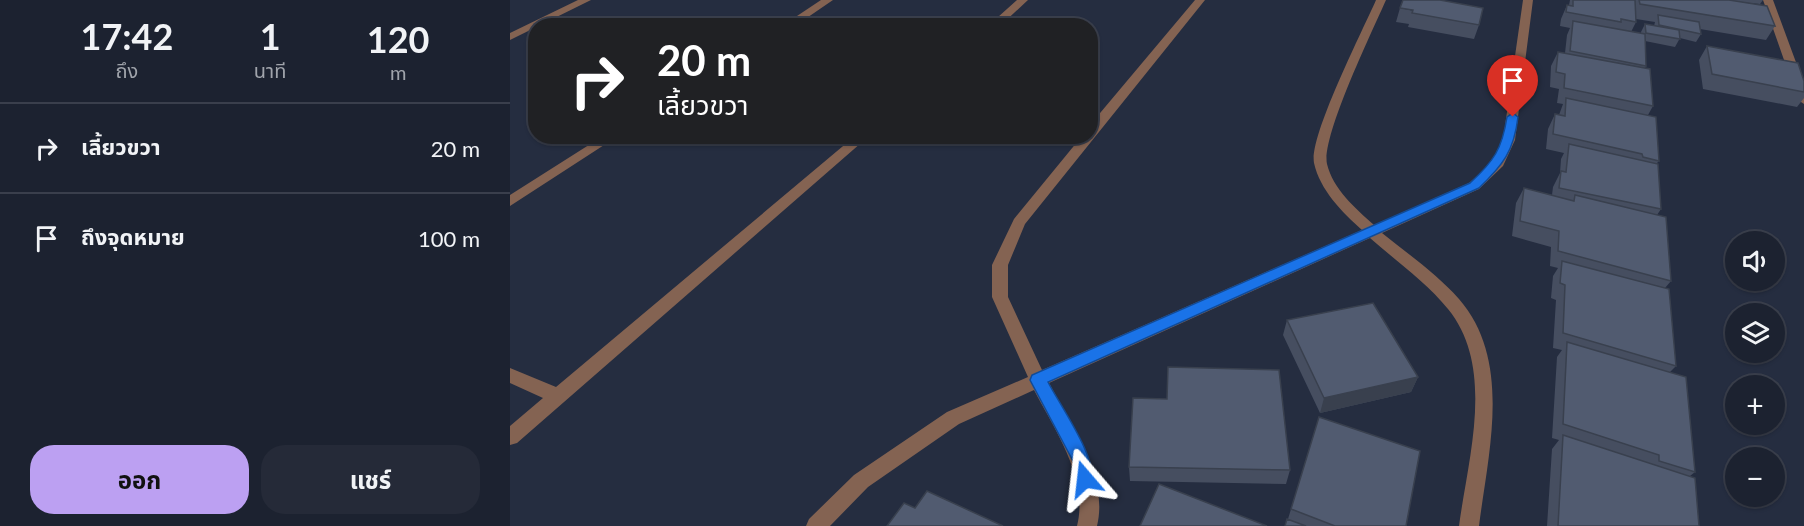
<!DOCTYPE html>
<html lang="th">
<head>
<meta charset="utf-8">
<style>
	body { margin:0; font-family:Lato,"Noto Sans Thai",sans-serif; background:#252a38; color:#f1f3f6; height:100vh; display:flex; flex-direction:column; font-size:22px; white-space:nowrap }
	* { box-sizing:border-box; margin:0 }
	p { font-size:20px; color:#a0a4ab }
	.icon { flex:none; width:33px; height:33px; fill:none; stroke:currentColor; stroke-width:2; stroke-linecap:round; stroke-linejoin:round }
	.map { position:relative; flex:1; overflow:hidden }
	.details { display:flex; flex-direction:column; background:#1c2230; width:510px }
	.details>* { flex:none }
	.hud { position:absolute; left:18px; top:18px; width:570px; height:126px; border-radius:24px; box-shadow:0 2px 4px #0004,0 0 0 2px #3a3f4c; background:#202124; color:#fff; overflow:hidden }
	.tools { position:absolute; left:1215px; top:231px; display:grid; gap:12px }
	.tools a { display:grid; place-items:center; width:60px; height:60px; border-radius:50%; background:#1c2230; box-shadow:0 2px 4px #0004,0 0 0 2px #3a3f4c; font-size:30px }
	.pin { position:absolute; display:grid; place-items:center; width:51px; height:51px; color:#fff; margin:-62px -26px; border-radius:50% 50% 50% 0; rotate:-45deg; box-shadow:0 0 6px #0007 }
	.pin .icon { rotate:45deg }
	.me { position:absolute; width:66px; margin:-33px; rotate:343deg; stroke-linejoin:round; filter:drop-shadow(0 0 4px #0008) }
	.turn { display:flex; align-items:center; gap:21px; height:126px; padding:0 30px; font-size:27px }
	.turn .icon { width:78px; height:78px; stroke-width:2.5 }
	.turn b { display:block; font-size:42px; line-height:51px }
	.eta { display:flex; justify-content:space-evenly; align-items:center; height:102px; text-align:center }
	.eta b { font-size:36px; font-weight:700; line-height:42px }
	.action { display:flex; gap:12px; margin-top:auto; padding:12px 30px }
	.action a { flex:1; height:69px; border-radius:24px; background:#bca0f2; color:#111; font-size:24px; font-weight:700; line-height:69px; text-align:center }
	.action a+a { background:#252a38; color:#f1f3f6 }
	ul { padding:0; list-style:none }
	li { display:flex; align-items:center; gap:18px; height:90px; padding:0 30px; border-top:2px solid #3a3f4c }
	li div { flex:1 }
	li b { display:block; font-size:22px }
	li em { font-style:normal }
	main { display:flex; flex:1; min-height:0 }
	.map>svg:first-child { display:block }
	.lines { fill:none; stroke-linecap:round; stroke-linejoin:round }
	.minor { fill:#846352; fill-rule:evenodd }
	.wall { fill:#464e60; fill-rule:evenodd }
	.shaded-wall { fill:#39404e }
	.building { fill:#515b70; stroke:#39404e; stroke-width:1.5 }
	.route { fill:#1a73e8; stroke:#114b97; stroke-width:1.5 }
</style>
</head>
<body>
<main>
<section class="details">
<div class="eta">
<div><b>17:42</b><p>ถึง</p></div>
<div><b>1</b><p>นาที</p></div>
<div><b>120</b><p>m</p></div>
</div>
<ul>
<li><svg class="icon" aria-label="right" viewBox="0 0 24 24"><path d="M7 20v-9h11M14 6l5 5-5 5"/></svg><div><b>เลี้ยวขวา</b></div><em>20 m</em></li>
<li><svg class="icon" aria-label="arrive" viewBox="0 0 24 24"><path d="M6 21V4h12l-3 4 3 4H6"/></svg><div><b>ถึงจุดหมาย</b></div><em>100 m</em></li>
</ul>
<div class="action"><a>ออก</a><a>แชร์</a></div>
</section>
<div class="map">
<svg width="1294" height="526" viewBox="0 0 1294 526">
	<rect width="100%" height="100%" fill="#252d40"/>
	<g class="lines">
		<path class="minor" d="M68,0h13l-81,40v-7z
			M311,0h12l-38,26h-13z
			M507,0h11l-28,26h-12z
			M685,0h10l-180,224 -17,41v32l34,73 320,-140c-20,-18 -42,-40 -48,-67 -5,-27 49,-133 62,-163h10c-13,30 -65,137 -59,164 6,25 28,44 47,61l95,-42 22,-19 12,-24 20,-140h10l-18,140 -12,26 -24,23 -97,44c26,21 55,41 77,66 54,62 29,154 20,227h-20c9,-68 37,-158 -11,-217 -22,-27 -52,-48 -78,-71l-321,145c22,41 60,94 48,143h-20c12,-47 -22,-96 -43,-136l-75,34 -91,63 -38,39h-24l3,-7 45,-44 93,-63 81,-35 -36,-80v-32l22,-46 68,-83h8v-11z
			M1253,0h10l31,84v20l-6,-4z
			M93,136h15l-108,70v-11z
			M345,136h14l-352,307 -7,2v-19l33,-28 -33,-15v-15l46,19z"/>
	</g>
	<path class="wall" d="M1060,0h193l-3,4 -21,-2 36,24 -9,14 -66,-11 1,5 -5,8 -16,-4 -5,9 -30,-6 1,25 -1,2 8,38 -5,9 11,46 -2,2 4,46 -4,6 14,66 -6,7 11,78 -6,6 25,100 -5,4 9,50h-152l5,-77 7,-9 -7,-2 5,-81 5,-7 -9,-2 3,-48 -5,-2 2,-22 5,-8 -8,-2 1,-19 -39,-11 4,-33 8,-15 28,7 1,-8 7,-14 1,-14 3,-6 -18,-4 2,-20 7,-15 4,1 4,-11 -6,-1 2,-14 -9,-2 1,-21 7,-14 7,1 2,-18 3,-7 -10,-2 1,-7 6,-14h2zM1126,19l19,3 -1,4 -9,-2 -4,8v2l-10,-2 5,-10z
		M890,8l79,17 -5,14 -66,-12 1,-3 -13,-2z
		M1197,46l97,35v17l-7,9 -94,-18 -4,-29z
		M777,320l131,57 -7,15 -91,21 -37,-78z
		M809,417l87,109h-121l3,-7z
		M619,467l161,3 -4,14 -156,-3z"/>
	<path class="shaded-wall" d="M908,377l-7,15 -91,21 4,-15z"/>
	<path class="building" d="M893,0h37l43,8 -4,17 -67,-12 1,-3 -13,-2z
		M1063,0h62l1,22 -15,-3v3l-55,-10 1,-7 6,1z
		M1129,0h90l38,6 8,20 -135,-22z
		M1148,15l41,7 2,12 -42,-9z
		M1063,21l72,13 1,32 -76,-15z
		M1135,24l34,6 1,9 -34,-6z
		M1197,46l91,17 6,18v11l-92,-18z
		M1048,52l92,17 3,37 -89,-18 1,-14 -9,-2z
		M1056,98l90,19 3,44 -16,-4 -1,-3 -89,-20 2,-20 10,2z
		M1059,144l89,20 3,45 -102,-21 2,-17 5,1z
		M1014,188l50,13 1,-6 91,22 5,64 -113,-30 1,-20 -39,-10z
		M1052,261l107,28 7,77 -113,-33 2,-48 -5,-2z
		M863,303l45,74 -94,21 -37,-78z
		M1057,342l119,35 9,95 -36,-11v-6l-96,-31z
		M658,367l111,3 11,100 -161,-3 4,-69 34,1z
		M809,417l101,34 -14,75h-71l-44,-17z
		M1053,435l132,43 4,48h-141z
		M649,484l108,42h-127z
		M417,491l76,35h-116l17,-23 11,5z
		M777,519l19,7h-21z"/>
	<path class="route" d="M1003,113l5,4c-4,34 -15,48 -39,71l-431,194c11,22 53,81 43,103l-6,2 -7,-2 -4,-22 -44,-83 2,-5 438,-192c24,-22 32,-34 37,-66z"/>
</svg>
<div class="tools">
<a><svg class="icon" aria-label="sound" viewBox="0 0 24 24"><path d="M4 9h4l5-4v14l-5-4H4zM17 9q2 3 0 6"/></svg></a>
<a><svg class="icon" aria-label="layers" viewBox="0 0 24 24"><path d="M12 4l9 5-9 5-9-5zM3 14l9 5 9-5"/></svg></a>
<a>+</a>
<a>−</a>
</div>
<div class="pin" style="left:1003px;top:117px;background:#d93025"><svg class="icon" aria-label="arrive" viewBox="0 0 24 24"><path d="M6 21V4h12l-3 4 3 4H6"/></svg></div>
<svg class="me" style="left:575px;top:479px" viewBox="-20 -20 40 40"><path d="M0-17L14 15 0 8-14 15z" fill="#1a73e8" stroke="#fff" stroke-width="4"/></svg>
<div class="hud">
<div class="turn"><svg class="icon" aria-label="right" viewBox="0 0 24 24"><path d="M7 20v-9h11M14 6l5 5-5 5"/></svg><div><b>20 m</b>เลี้ยวขวา</div></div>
</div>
</div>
</main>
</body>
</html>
